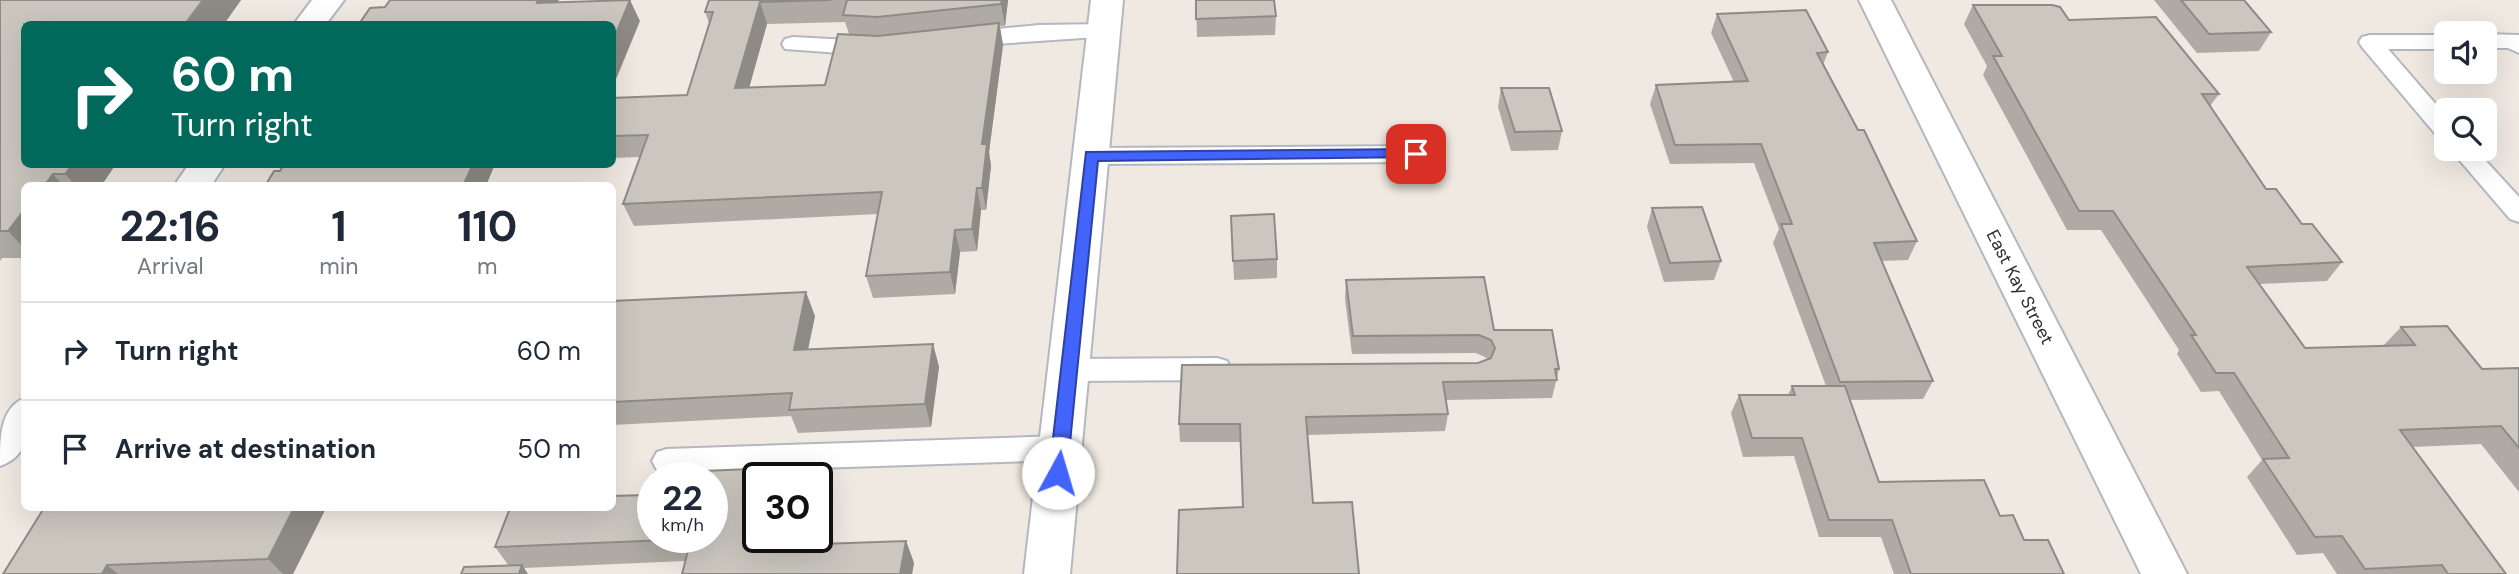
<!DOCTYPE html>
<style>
:root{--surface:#fff;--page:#f2f2f3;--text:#1f2937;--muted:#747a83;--line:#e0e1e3}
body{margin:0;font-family:"DM Sans",sans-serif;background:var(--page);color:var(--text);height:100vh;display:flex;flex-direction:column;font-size:26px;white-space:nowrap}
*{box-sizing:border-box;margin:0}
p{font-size:23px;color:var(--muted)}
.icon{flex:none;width:38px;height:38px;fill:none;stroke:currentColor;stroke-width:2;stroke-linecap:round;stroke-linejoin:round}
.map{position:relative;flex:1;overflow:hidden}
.side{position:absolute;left:21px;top:182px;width:595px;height:329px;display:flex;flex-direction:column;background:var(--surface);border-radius:10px;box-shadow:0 7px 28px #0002}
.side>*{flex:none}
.hud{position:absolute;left:21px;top:21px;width:595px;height:147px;border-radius:10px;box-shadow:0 7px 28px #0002;background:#00695c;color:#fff;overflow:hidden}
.controls{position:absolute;left:2434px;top:21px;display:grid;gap:14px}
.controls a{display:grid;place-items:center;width:63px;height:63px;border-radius:10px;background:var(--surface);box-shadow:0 7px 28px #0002;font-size:35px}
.speed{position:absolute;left:637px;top:462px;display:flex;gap:14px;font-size:35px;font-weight:700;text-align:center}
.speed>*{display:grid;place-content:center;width:91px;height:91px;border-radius:50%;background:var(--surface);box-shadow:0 7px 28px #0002;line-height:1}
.speed small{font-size:18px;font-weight:400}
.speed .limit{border:4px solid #111;border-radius:10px;background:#fff;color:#111}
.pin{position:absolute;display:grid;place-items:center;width:60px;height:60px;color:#fff;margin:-30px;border-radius:14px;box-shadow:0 4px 10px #0006}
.me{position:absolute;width:77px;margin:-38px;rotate:6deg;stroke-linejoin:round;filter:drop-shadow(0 0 5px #0008)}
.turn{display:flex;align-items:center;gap:24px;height:147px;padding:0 35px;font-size:32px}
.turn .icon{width:91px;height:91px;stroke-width:2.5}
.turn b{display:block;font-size:49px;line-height:60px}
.eta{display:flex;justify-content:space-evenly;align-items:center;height:119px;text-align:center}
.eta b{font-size:42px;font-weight:700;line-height:49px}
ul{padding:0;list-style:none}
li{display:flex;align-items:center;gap:21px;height:98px;padding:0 35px;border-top:2px solid var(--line)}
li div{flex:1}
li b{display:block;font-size:26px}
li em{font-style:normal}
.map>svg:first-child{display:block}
</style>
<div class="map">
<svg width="2519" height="574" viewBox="0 0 2519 574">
<rect width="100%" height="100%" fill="#efe9e1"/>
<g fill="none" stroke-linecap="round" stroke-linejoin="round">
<defs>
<g id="lane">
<path d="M1104,24L1112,26L1115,31L1112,36L966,46L958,44L955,39L958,34L966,32L1039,25Z"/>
<path d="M2485,34L2519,35V53L2508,48H2485Z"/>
<path d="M2370,35H2446V49H2388L2446,116V139L2438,137L2362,47L2359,42L2362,37Z"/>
<path d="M793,37L868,41L876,43L879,48L876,53L868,55L785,49L782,44L785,39Z"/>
<path d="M1416,146L1424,148L1428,154L1424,160L1416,162L1091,164L1083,162L1079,156L1083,150L1091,148Z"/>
<path d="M2450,149H2475L2519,197V222L2510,219Z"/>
<path d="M1217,358L1227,361L1231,369L1227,377L1217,380L1069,381L1059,378L1055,370L1059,362L1069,359Z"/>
<path d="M1060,436L1070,440L1074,448L1070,456L1060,460L667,473L657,470L652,461L657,452L667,449Z"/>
</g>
<g id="street">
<path d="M312,0H344L326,24H294Z"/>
<path d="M1091,0H1123L1070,574H1024Z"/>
<path d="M1859,0H1891L2187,574H2141Z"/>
<path d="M189,164H225L211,186H174Z"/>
<path d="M24,398C27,427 32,455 0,466C0,437 0,409 24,398Z"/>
</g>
</defs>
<use href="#lane" stroke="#b4b7c1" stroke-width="4"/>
<use href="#street" stroke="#b4b7c1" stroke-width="4"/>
<use href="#lane" fill="#fff" fill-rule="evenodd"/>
<use href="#street" fill="#fff" fill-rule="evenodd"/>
</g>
<g fill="#afaba4" fill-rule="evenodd">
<path d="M0,0H241L224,24H24L116,164L101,186H24V258H2L0,261Z"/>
<path d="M709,0H1008L1005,26H1000L1003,45L989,152L991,166L986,210H981L977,251L960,252L955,294L873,298L866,276L878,214L634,226L623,204L640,157L612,158V98L687,95L709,23L705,12ZM845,22L849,34L825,85L749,87L767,24Z"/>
<path d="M1196,0L1276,16L1275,35L1197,37Z"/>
<path d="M2154,0H2244L2271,32L2259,51L2197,53Z"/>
<path d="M1973,5L2069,20L2219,94L2210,106L2266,189L2342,262L2327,281L2259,284L2305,348L2383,346L2401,327L2482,369L2519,368V492L2481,444L2412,447L2506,574H2337L2323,553L2297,555L2247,477L2262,460L2219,391L2201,392L2177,354L2179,350L2101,230H2067L1983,75L1987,66L1964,24Z"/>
<path d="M1717,14L1828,52L1823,65L1917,241L1908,260L1882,261L1933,381L1923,399L1850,400L1879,482L2000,516L2024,540L2064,574H1894L1881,537H1819L1794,456L1743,457L1731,413L1739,395H1788L1792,386H1826L1773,243L1779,229L1754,163L1670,164L1650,104L1656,85L1734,82L1711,33Z"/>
<path d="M1501,88L1562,131L1558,150L1511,151L1498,107Z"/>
<path d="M1652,208L1721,261L1714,280L1664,282L1647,227Z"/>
<path d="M1231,216L1277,259V278L1234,280Z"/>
<path d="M1346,280L1494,330L1559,369L1552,398L1446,400L1448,414L1445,431L1307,435L1240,442H1180L1179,424L1478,363L1488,359L1487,358L1476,353L1352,354L1345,299Z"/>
<path d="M612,301L815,316L808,349L933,344L939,367L931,427L798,433L791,416L612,425Z"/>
<path d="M44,508H326L293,574H3Z"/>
<path d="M510,508L780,537L779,546L906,541L914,563L912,574H682L685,561L524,568L528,574L509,566L495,547Z"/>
</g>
<g fill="#8e8b86">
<path d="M203,0H241L224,24H185Z"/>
<path d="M538,0H559L547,24L537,3Z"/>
<path d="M630,0L640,21L612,89V43Z"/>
<path d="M1002,0H1008L1005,26L1001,4Z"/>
<path d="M760,2L767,24L743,110L735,88Z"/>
<path d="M999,23L1003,45L989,152L991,166L986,210L982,188V144Z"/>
<path d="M73,164H116L101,186H76L65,174Z"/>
<path d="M473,164H495L486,186H463Z"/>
<path d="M53,174L63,186H44Z"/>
<path d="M977,188L981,210L977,251L972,229Z"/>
<path d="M24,210V248L8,231Z"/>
<path d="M955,230L960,252L955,294L950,272Z"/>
<path d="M806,292L815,316L803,373L794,350Z"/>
<path d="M933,344L939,367L931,427L925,404Z"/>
<path d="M775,468L779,478H773Z"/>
<path d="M294,508H326L293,574H283L268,559Z"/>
<path d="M766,537H780L775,568L764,546Z"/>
<path d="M906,541L914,563L912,574H900Z"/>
<path d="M107,565L118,574H102Z"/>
<path d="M522,565L528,574H519Z"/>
</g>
<g fill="#cbc7bf" stroke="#8e8b86" stroke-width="2" fill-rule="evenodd">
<path d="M0,0H203L185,24H24V164H73L65,174H53L44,186H24V210L8,231H0Z"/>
<path d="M390,0H538L537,3L630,0L612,43V24H359L370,8L385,7Z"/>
<path d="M709,0H831L760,2L735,88L825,85L838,34L878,36L999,23L982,144H987L982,188H977L972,229L955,230L950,272L866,276L882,192L623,204L648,135L612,136V98L687,95L713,12H705Z"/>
<path d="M847,0H1002L1001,4L877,17L843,15Z"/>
<path d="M1196,0H1274L1276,16L1196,19Z"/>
<path d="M2181,0H2244L2271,32L2209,34Z"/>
<path d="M1973,5H2052L2060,7L2069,20L2156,17L2219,94H2202L2266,189H2276L2302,224H2312L2342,262L2247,267L2305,348L2415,345L2401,327L2447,326L2482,369L2519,368V448L2501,426L2400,430L2506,574H2448L2442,565L2365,569L2342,536L2315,537L2263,459L2289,458L2234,373H2216L2191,335H2196L2113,211H2079L1993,56H2002Z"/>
<path d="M1806,10L1828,52L1817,53L1858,130H1864L1917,241L1874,243L1933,381L1840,382L1781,224H1792L1761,144L1675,145L1656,85L1748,81L1717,14Z"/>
<path d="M1501,88H1549L1562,131L1515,132Z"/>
<path d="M284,164H473L463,186H265L274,171H280Z"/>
<path d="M1702,207L1721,261L1670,263L1652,208Z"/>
<path d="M1274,214L1277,259L1233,261L1231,216Z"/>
<path d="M1484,277L1494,330H1552L1559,369H1555L1557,380L1443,382L1448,414L1306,417L1313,503L1352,502L1359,574H1177L1179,510L1243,507L1240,424H1179L1182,365L1478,363L1491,358L1495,348L1491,340L1479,335L1353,336L1346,280Z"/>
<path d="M806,292L794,350L933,344L925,404L789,410L792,393L612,402V301Z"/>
<path d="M1792,386H1845L1879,482L1984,480L2000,516L2013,515L2024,540H2048L2064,574H1911L1892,520H1829L1802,438H1752L1739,395H1795Z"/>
<path d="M775,468L773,478H758V537H766L764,546L906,541L900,574H682L691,539L495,547L510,508H612V496L648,495L654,473ZM653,478H712V537H653Z"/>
<path d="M44,508H294L268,559L107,565L102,574H3Z"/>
<path d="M522,565L519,574H461L464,567Z"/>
</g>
<path fill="#4264fb" stroke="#2b41a3" stroke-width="2" d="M1416,149L1423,154L1421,157L1098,161L1067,473L1064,478L1058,481L1051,478L1049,473L1086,152Z"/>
<g text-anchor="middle" stroke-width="5" stroke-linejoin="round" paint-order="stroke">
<g font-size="18" fill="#2e2e2e" stroke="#fff">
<text transform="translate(2020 287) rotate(63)" y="6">East Kay Street</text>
</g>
</g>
</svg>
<div class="controls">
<a><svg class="icon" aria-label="sound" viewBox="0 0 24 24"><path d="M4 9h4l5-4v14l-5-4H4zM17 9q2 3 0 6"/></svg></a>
<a><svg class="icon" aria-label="search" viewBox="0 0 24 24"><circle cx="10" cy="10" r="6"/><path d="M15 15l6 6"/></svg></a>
</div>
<div class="speed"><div>22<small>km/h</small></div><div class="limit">30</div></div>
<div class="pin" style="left:1416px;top:154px;background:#d93025"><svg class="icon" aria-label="arrive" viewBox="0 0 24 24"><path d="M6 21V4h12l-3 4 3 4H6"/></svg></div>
<svg class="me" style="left:1058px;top:473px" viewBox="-20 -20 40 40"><circle r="19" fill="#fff"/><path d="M0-13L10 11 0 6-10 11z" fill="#4264fb"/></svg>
<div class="hud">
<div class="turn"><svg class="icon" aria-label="right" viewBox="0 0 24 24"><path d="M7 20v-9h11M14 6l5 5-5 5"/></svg><div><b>60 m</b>Turn right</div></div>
</div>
<section class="side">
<div class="eta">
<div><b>22:16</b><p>Arrival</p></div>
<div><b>1</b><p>min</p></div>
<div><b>110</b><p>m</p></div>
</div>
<ul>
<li><svg class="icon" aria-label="right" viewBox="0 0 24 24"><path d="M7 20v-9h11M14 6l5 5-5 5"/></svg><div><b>Turn right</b></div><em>60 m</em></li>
<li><svg class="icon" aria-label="arrive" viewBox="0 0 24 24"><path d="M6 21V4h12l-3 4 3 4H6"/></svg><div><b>Arrive at destination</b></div><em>50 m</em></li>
</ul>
</section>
</div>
